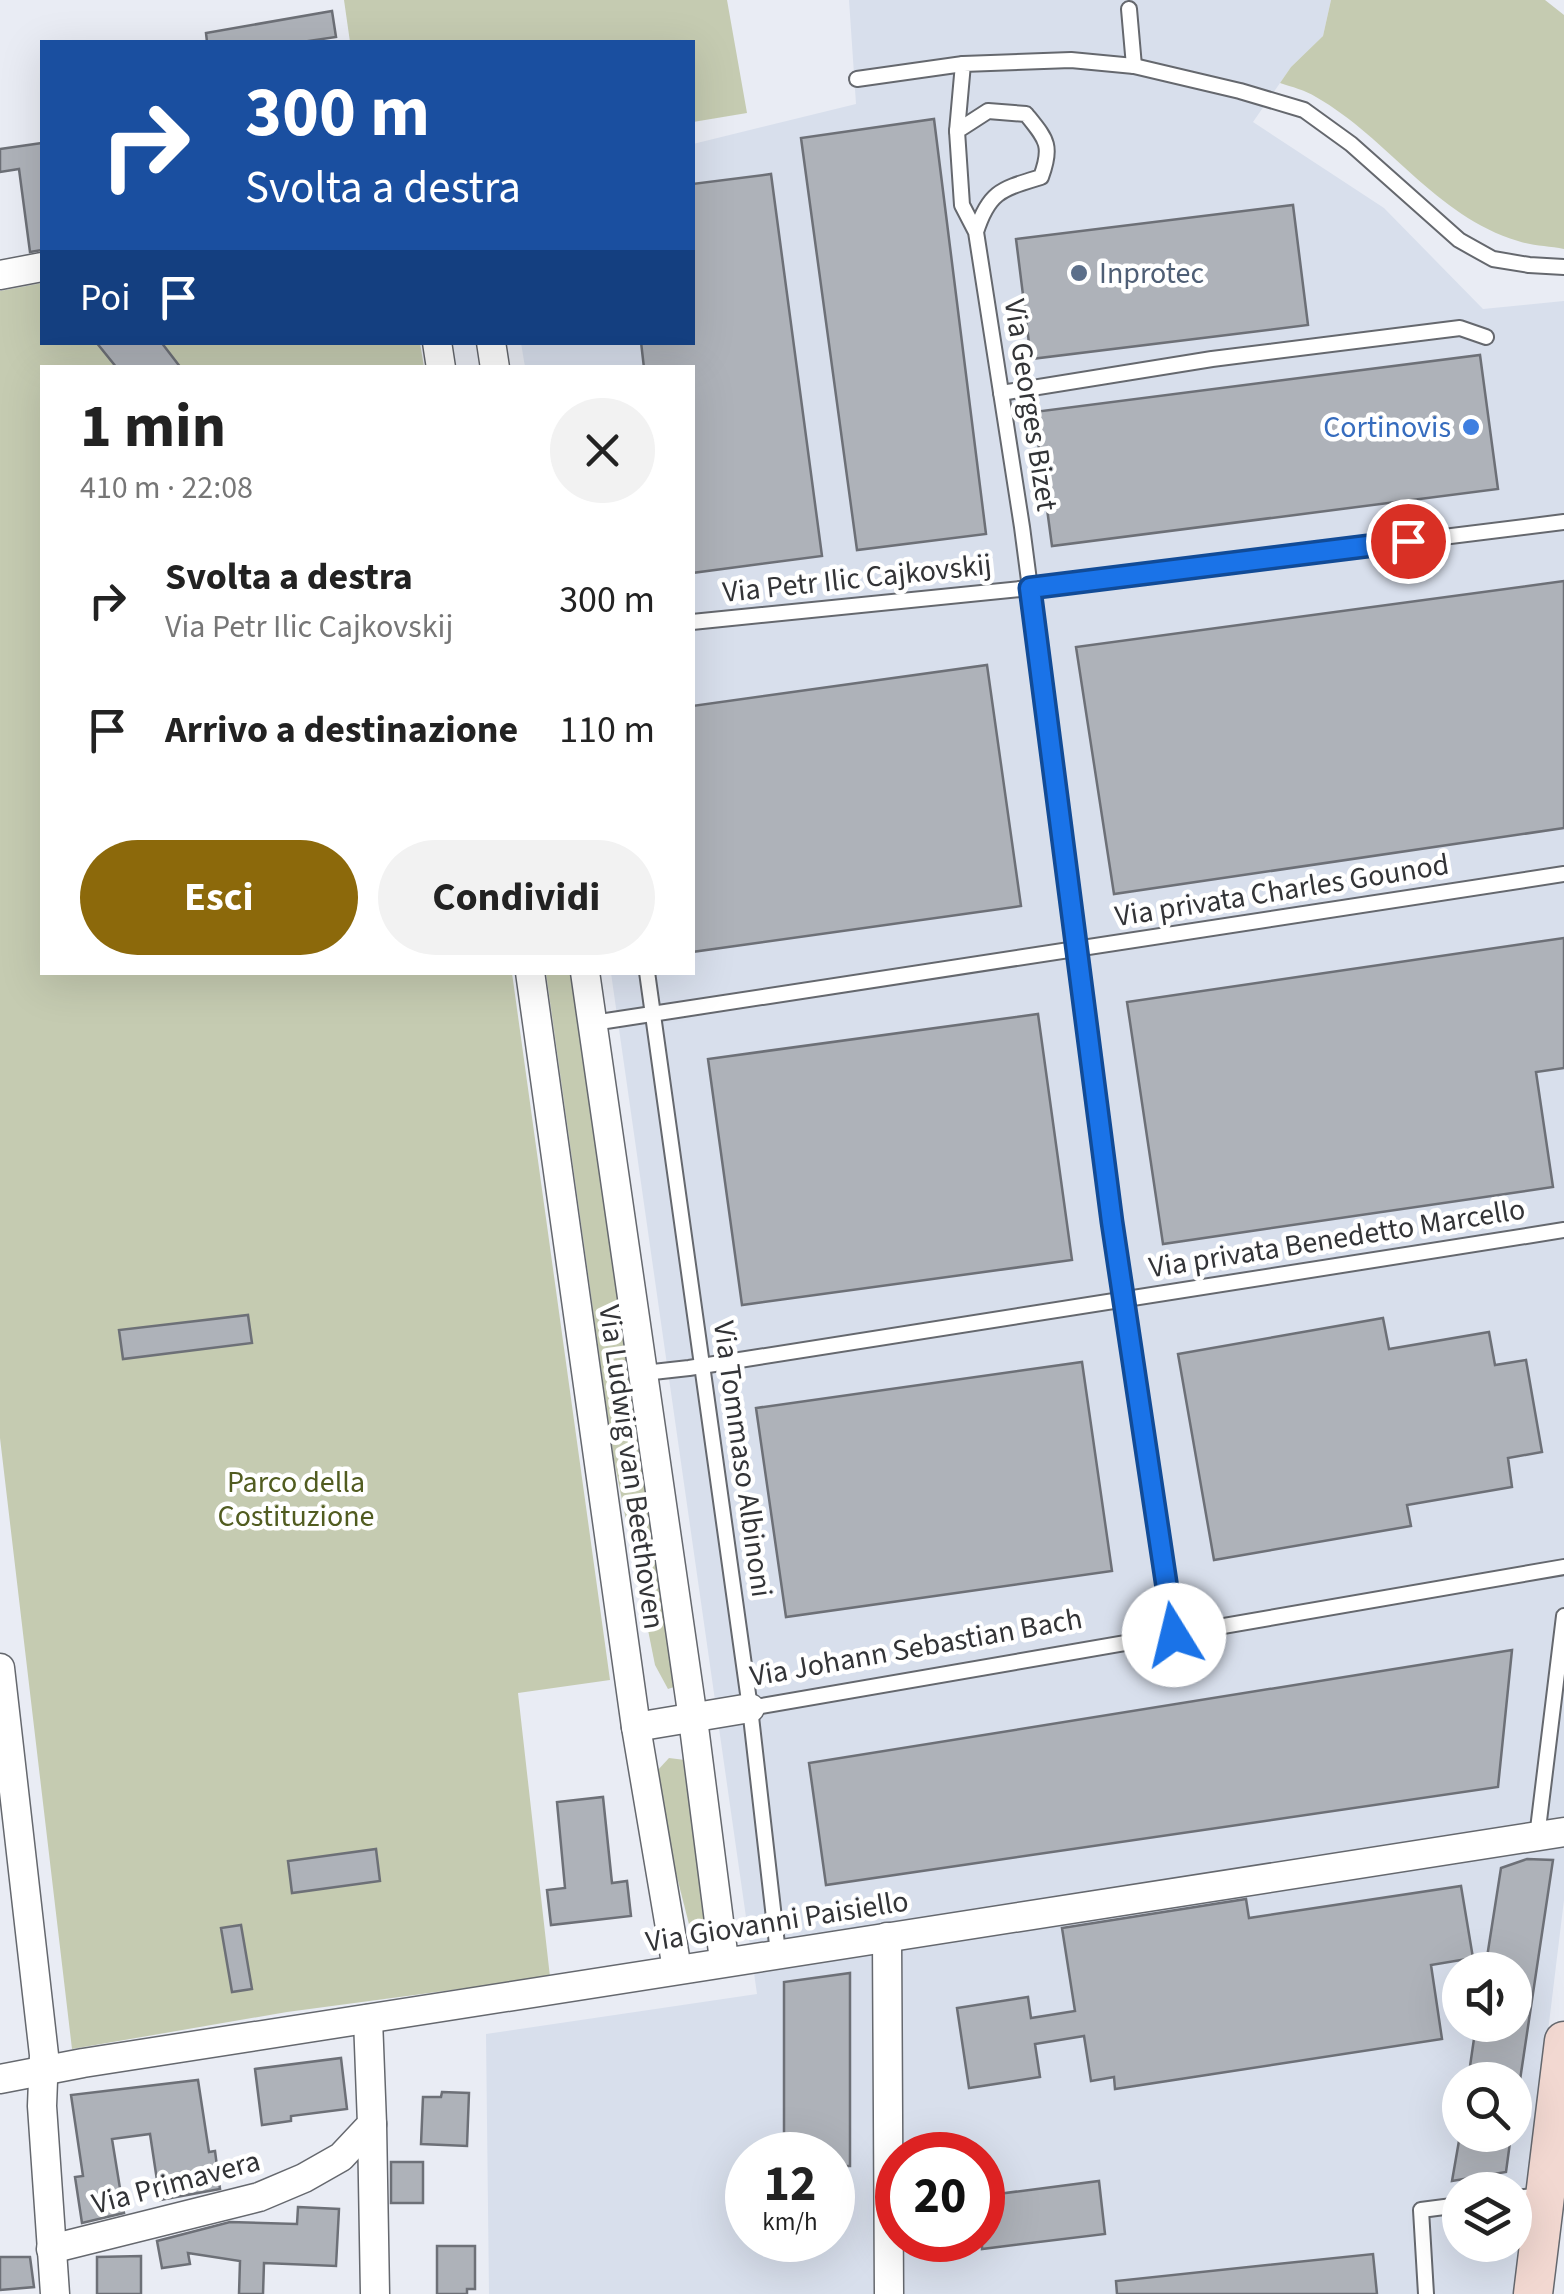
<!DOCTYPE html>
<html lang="it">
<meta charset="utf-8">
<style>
:root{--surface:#fff;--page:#f2f2f2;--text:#222;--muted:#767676;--accent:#8c690b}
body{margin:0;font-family:"Source Sans 3",sans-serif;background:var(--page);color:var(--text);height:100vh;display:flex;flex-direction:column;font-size:38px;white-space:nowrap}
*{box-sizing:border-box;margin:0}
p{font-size:32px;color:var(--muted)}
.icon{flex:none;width:55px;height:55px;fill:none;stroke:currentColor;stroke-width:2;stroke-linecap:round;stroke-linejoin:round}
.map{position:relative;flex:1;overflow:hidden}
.details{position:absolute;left:40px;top:365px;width:655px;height:610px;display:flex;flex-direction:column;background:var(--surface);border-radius:0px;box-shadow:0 10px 40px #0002}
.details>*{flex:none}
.top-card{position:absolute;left:40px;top:40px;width:655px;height:305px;border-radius:0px;box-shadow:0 10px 40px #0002;background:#1a4fa0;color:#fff;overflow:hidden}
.buttons{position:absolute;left:1442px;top:1952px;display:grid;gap:20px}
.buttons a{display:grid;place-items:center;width:90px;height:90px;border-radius:50%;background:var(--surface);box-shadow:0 10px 40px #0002;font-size:50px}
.speed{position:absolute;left:725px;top:2132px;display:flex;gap:20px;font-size:50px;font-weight:700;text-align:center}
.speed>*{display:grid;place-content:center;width:130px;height:130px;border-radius:50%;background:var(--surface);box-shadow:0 10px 40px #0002;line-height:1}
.speed small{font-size:25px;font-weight:400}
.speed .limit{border:15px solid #d22;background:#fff;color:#111}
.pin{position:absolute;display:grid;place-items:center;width:85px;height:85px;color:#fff;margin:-42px;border:5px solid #fff;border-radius:50%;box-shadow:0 2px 10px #0007}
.me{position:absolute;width:110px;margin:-55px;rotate:351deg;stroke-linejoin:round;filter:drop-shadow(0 0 8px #0008)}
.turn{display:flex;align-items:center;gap:35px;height:210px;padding:0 40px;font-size:45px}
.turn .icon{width:130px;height:130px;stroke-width:2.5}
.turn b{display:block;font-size:70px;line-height:85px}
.then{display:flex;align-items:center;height:95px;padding:0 40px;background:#0003;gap:20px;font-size:38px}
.round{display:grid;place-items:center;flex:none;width:105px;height:105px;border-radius:52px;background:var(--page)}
.head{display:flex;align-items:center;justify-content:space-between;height:170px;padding:0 40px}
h1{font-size:60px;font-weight:700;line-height:75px}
.action{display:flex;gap:20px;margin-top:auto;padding:20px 40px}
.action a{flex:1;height:115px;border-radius:60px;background:var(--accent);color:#fff;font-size:40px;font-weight:700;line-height:115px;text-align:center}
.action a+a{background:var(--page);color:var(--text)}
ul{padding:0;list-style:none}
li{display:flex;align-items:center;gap:30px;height:130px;padding:0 40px}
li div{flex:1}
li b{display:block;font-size:38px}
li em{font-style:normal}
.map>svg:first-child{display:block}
</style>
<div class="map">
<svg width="1564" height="2294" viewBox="0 0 1564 2294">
<rect width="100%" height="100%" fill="#e9ecf4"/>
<path fill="#d8dfec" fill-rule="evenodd" d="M849,0H1331L1323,36L1291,67L1253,122L1384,208L1483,309L1564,301V1900L1516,2294H489L486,2034L757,1994L611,973L692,972V368L525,367L521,343L692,342L693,144L856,104ZM1460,1970H1515V2025H1460ZM1460,2080H1515V2135H1460ZM748,2155H832V2240H748ZM898,2155H982V2240H898ZM1460,2190H1515V2245H1460Z"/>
<g fill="#c5cbb1">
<path d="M344,0H727L747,113L693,122L692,42H350Z"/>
<path d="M1331,0H1545L1564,15V249C1549,246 1532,246 1518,241C1435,216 1388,138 1316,97C1305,90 1292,87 1280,83L1291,67L1323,36Z"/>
<path d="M42,283V342L420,343L424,367L42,368V972L512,973L610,1680L518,1693L550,1977L287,2012L72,2049L0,1438V291Z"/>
<path d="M546,973H573L677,1686L668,1689L655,1665L614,1460Z"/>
<path d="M669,1758L685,1760L708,1925L704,1937L691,1932L656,1795L657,1771Z"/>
</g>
<g fill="#aeb2b9" stroke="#6d7077" stroke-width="2.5">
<path d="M332,11L336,37L302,42H207L206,33Z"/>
<path d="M934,119L986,534L857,550L801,138Z"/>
<path d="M42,143V250L30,252L19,169L0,172V149Z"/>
<path d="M771,174L822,556L692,573V368H644L641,342H692V184Z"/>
<path d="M1293,205L1308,325L1031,359L1016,239Z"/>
<path d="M96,342H161L181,368H117Z"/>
<path d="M1480,355L1498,489L1052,546L1034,412Z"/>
<path d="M1564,581V828L1114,894L1076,647Z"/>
<path d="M987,665L1021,906L692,952V706Z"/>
<path d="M1564,938V1068L1536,1072L1553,1187L1163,1244L1127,1002Z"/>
<path d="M1038,1014L1072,1260L742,1305L708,1059Z"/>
<path d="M248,1315L252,1343L123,1359L119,1330Z"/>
<path d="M1383,1318L1389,1349L1489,1332L1495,1365L1526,1360L1542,1452L1508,1458L1512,1487L1407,1505L1411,1526L1214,1560L1178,1354Z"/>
<path d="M1082,1362L1112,1571L786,1617L756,1408Z"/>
<path d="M1512,1650L1498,1787L826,1885L809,1763Z"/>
<path d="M603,1797L612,1883L627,1881L631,1916L551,1925L547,1890L565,1888L557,1802Z"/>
<path d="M376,1849L380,1881L292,1893L288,1861Z"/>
<path d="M1527,1859L1553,1860L1520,2080H1468L1476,2025H1515V1970H1485L1501,1868Z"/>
<path d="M1461,1886L1473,1958L1431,1965L1442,2039L1115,2089L1114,2077L1091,2081L1084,2036L1035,2044L1040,2077L969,2088L957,2008L1028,1997L1031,2018L1075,2011L1062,1928L1246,1899L1249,1918Z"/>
<path d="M241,1925L252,1989L232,1992L221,1928Z"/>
<path d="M850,1973V2166H832V2155H784V1982Z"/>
<path d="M341,2058L347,2109L291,2116V2121L262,2125L255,2069Z"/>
<path d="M198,2080L209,2152L215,2151L220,2189L160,2200L150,2134L112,2139L124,2213L82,2223L75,2177L83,2176L71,2095Z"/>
<path d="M442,2092L469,2093L467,2146L421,2144L423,2097H441Z"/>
<path d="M1460,2135H1511L1506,2172L1452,2181Z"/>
<rect x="391" y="2162" width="32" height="41"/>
<path d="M1099,2181L1105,2234L982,2249V2196Z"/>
<path d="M298,2207L339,2209L336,2266L264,2263L263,2294H239L240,2261L188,2253L190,2264L162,2268L157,2241L230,2222L297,2224Z"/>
<path d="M437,2246H475V2289H467V2294H437Z"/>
<path d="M1373,2254L1377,2294H1117L1116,2281Z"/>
<path d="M141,2256V2294H97V2257Z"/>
<path d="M0,2257H30L34,2287L0,2290Z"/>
</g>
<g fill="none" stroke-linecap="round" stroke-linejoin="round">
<defs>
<g id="service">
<path d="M1129,9L1134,66"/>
<path d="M857,79L963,64"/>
<path d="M957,131L963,64L1071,60L1134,66L1240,91L1304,110L1351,144L1459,240L1493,259L1529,265L1564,267"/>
<path d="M976,232C989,191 1002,189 1041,177C1053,145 1046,139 1026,114L988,111L957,131L962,205L976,232L1022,527L1123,1300L1174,1635"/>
<path d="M1001,393L1212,359L1460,328L1486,337"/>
<path d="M692,622L1030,588L1564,522"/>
<path d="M647,972L750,1708L778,1953"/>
<path d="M593,1023L1564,874"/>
<path d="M644,1373L689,1368L1564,1230"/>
<path d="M750,1708L1564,1567"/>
<path d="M1537,1837L1564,1616"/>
<path d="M1515,2198L1544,2195"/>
<path d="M1426,2294L1421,2210L1460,2205"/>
</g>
<g id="minor">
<path d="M0,275L42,267"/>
<path d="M437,342L441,368"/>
<path d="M491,342L495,368"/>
<path d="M530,972L636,1727L677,1969"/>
<path d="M585,972L693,1719L724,1960"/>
<path d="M0,1668L44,2055L42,2106L55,2294"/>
<path d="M636,1727L750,1708"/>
<path d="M887,1937L889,2294"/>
<path d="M0,2079L83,2063L1564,1832"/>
<path d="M372,2124L375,2294"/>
<path d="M51,2249L259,2197L304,2178L341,2157L372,2124L368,2019"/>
</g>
<path id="secondary" d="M1533,2294L1564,2041"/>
</defs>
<use href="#service" stroke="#65686e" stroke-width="18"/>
<use href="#minor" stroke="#65686e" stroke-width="31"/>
<use href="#secondary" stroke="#65686e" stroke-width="41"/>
<use href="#service" stroke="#fff" stroke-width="14"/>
<use href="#minor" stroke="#fff" stroke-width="28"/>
<use href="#secondary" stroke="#f2d8d1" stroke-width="38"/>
</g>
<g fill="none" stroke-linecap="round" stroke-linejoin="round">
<defs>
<path id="route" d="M1174,1635L1112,1222L1030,588L1408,541"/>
</defs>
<use href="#route" stroke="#114b97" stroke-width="25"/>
<use href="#route" stroke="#1a73e8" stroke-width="18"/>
</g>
<circle fill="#5c6f8a" stroke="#fff" stroke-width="4" cx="1079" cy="273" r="10"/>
<circle fill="#3f7fe0" stroke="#fff" stroke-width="4" cx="1471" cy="427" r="10"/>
<g text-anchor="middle" stroke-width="9" stroke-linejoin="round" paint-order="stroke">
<g font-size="30" fill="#4e5e75" stroke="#fff" text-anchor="start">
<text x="1099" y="283">Inprotec</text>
</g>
<g font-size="30" fill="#333437" stroke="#fff">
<text transform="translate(1031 405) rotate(81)" y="10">Via Georges Bizet</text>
<text transform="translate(857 578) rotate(-6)" y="10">Via Petr Ilic Cajkovskij</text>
<text transform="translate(1282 890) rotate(-9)" y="10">Via privata Charles Gounod</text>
<text transform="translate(1337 1238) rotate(-9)" y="10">Via privata Benedetto Marcello</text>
<text transform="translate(743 1459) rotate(82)" y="10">Via Tommaso Albinoni</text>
<text transform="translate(632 1467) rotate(82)" y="10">Via Ludwig van Beethoven</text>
<text transform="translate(916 1647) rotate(-10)" y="10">Via Johann Sebastian Bach</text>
<text transform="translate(777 1921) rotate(-9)" y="10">Via Giovanni Paisiello</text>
<text transform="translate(176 2182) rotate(-15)" y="10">Via Primavera</text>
</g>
<g font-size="30" fill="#366cbe" stroke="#fff" text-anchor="end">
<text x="1451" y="437">Cortinovis</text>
</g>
<g font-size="30" fill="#515c20" stroke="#fff">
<text x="296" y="1492">Parco della<tspan x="296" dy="34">Costituzione</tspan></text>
</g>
</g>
</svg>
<div class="buttons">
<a><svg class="icon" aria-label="sound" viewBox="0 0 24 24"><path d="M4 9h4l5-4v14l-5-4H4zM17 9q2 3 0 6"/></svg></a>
<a><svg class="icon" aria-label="search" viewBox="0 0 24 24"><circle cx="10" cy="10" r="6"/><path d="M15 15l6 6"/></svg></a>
<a><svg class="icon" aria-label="layers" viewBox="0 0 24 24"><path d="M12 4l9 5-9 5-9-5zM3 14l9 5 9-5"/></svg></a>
</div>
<div class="speed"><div>12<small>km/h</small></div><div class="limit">20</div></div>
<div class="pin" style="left:1408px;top:541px;background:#d93025"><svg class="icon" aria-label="arrive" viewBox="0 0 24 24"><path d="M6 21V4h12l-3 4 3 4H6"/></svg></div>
<svg class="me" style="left:1174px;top:1635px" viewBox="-20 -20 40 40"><circle r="19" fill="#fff"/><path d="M0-13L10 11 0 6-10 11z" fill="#1a73e8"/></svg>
<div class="top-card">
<div class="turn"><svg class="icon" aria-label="right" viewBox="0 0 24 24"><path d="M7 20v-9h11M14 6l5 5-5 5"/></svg><div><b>300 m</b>Svolta a destra</div></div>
<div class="then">Poi<svg class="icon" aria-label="arrive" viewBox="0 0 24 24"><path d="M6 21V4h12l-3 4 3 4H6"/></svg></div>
</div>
<section class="details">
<div class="head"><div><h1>1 min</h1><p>410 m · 22:08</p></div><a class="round"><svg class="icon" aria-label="close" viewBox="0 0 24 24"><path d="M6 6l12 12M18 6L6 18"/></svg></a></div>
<ul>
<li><svg class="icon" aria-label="right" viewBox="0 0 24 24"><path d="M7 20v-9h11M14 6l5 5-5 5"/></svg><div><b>Svolta a destra</b><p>Via Petr Ilic Cajkovskij</p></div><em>300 m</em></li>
<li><svg class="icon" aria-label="arrive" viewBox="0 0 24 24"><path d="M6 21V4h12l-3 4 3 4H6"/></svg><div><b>Arrivo a destinazione</b></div><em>110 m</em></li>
</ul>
<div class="action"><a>Esci</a><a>Condividi</a></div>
</section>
</div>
